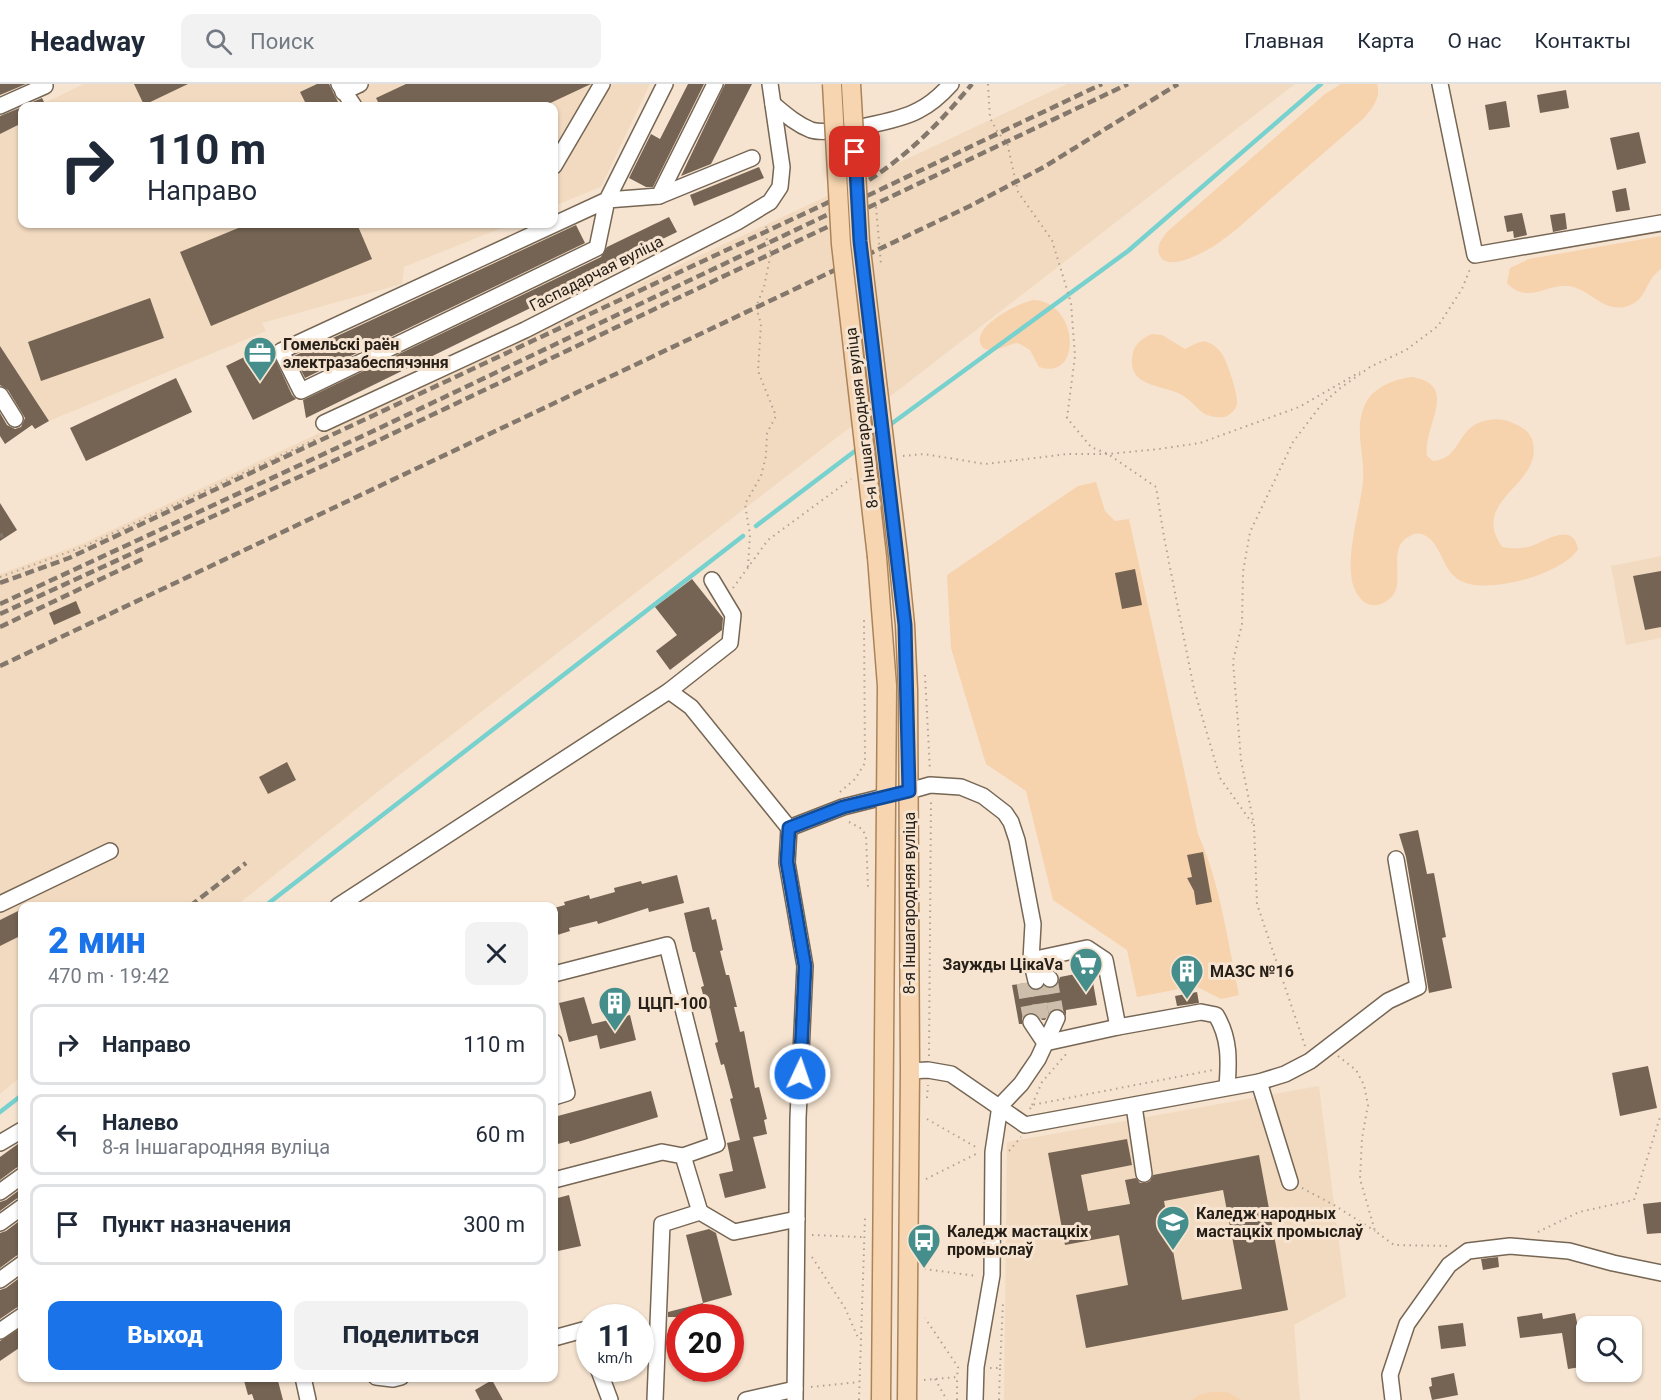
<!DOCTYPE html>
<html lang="ru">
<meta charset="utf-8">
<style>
:root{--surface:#fff;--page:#f2f2f3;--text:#1f2937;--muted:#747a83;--line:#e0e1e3;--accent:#1a73e8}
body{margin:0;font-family:Roboto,sans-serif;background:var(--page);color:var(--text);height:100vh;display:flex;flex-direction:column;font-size:22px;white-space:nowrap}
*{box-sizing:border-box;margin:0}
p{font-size:20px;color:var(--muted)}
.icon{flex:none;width:33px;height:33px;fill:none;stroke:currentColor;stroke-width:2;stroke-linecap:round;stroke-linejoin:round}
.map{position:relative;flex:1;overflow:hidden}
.details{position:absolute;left:18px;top:818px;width:540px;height:480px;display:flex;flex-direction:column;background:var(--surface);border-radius:12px;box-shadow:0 2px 4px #0004}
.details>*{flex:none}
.hud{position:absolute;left:18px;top:18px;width:540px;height:126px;border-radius:12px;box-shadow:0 2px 4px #0004;background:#fff;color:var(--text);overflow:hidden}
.fabs{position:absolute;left:1576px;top:1232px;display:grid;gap:12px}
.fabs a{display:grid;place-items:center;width:66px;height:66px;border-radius:12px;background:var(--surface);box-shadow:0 2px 4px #0004;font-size:30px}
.speed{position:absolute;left:576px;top:1220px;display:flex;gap:12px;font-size:30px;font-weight:700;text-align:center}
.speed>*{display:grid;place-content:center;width:78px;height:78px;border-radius:50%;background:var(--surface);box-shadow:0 2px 4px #0004;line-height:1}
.speed small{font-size:15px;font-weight:400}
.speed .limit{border:9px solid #d22;background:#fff;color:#111}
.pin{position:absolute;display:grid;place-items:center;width:51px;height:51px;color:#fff;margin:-26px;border-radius:12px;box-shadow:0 3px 9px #0006}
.me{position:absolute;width:66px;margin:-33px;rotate:3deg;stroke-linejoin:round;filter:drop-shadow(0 0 4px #0008)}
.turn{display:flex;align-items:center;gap:21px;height:126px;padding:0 30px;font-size:27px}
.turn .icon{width:78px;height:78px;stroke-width:2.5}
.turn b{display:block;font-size:42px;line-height:51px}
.round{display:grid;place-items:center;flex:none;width:63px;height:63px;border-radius:12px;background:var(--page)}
.overview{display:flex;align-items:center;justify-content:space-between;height:102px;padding:0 30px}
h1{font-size:36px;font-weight:800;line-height:45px;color:var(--accent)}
.cta{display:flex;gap:12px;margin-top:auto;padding:12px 30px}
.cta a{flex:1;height:69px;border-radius:12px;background:var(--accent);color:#fff;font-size:24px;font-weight:800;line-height:69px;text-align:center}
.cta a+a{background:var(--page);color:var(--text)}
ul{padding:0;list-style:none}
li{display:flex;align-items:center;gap:18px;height:81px;margin:0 12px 9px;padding:0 18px;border:3px solid var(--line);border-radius:12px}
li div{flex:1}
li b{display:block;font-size:22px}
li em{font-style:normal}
header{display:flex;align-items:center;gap:36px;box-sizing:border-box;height:84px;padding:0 30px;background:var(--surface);border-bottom:2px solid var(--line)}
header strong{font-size:28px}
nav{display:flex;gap:33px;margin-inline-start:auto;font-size:21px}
.search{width:420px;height:54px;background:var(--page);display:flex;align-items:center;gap:15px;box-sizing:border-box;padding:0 21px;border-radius:12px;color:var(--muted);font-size:22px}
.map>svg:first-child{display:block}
</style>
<header>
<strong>Headway</strong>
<div class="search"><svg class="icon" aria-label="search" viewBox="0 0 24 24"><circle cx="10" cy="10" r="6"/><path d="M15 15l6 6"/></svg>Поиск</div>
<nav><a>Главная</a><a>Карта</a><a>О нас</a><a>Контакты</a></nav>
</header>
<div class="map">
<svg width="1661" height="1316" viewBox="0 0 1661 1316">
<rect width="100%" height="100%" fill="#f6e4d0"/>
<g fill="#f2dac0">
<path d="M84,0H650L601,103L554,122V22H46L44,19Z"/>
<path d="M1067,0H1295L380,706L236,822H22V992L0,1010V490L84,459Z"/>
<path d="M22,39V140H511L404,183L402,200L262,239L266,247L49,337L0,262V50Z"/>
<path d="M1661,472V554L1626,561L1611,482Z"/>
<path d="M1319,1002L1346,1213L1294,1241L1300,1316H1004L1007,1058Z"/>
</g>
<g fill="#f6d2ad">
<path d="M1341,0H1377C1381,14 1373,23 1364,34C1334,60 1304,86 1274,112C1255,129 1235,148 1214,162C1202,169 1169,188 1160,172C1155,163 1162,155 1167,148L1325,10Z"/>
<path d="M1661,152V185C1644,197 1648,215 1628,222C1603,230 1590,204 1568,202C1546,200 1527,221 1507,199L1510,184L1529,175Z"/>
<path d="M1033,216C1079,217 1083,298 1039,283L1030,266L1018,259C1009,260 1000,266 990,266C985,266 981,263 980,258C976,240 1019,219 1033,216Z"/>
<path d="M1152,250L1162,251L1185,265C1192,262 1200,256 1207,258C1213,260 1219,265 1222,270C1227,277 1238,310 1237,319C1236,326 1231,330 1225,333C1198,335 1199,320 1180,310C1161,300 1125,303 1133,269C1135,259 1143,254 1152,250Z"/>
<path d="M1412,293C1461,301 1422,343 1427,372L1433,377C1463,375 1455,341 1489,336C1498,334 1507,336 1515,340C1524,344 1531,349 1533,359C1542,402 1469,415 1502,463C1512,465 1521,465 1531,462C1546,457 1573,437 1578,465C1563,490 1488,511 1461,497C1443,488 1443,466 1429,454C1424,450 1417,448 1412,451C1387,461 1403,490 1395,508C1392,514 1384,520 1377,521C1371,522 1365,520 1361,515C1337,491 1362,425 1363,395C1365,371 1354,346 1364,323C1371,304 1394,295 1412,293Z"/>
<path d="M1096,398L1105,427L1115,437L1129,435L1198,750C1220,798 1228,859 1239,911L1221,915L1195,902L1137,913L1127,866L1053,816L1026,707L986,680L951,564L947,491L1078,402Z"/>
<path d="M1212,1308H1227L1241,1316H1192L1199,1311Z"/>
</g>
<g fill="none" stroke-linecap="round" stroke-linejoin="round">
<g stroke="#77d1ce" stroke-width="4.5">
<path d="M887,343L1128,167L1321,0"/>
<path d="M756,442L859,364"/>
<path d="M265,822L743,452"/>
<path d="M0,1028L22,1011"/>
</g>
</g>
<g fill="#756453" fill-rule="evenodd">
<path d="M0,0H26L0,11Z"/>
<path d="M134,0H188L144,21Z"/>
<path d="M317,0H329L340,22H307L300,8Z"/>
<path d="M406,0H591L544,22H380L376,14Z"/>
<path d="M688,0H704L653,103H646L629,94L651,50L660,55Z"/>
<path d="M725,0H752L711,80L681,92Z"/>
<path d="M1566,6L1569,24L1540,29L1537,11Z"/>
<path d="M42,14L46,22H23Z"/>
<path d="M1506,17L1510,43L1489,46L1485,21Z"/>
<path d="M22,23V39L0,50V32Z"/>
<path d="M1639,48L1646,79L1617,86L1610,54Z"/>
<path d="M759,83L764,94L694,122L690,111Z"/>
<path d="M1626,104L1630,126L1616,128L1612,107Z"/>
<path d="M1522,129L1527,151L1514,154L1513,147L1507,148L1504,132Z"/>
<path d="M1565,129L1567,145L1553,148L1550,131Z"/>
<path d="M669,133L677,148L600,185L602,189L306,334L303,316L601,173L607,163Z"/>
<path d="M248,140H357L372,175L211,242L180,168Z"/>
<path d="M576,141L585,159L305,294L294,272Z"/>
<path d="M150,214L164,254L41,297L28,258Z"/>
<path d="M269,261L292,311L296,315L253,336L226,282Z"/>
<path d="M0,262L49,337L35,345L32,341L5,360L0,352V329L7,341L15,345L21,343L25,334L8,306L0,301Z"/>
<path d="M176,294L192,328L86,377L70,344Z"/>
<path d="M0,419L17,446L0,457Z"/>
<path d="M1135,485L1142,521L1122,525L1115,489Z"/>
<path d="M1661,487V543L1645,546L1633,492Z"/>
<path d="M692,495L723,534L722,546L670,586L656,567L677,551L655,523Z"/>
<path d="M76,517L81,529L54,541L49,529Z"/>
<path d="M287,678L296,696L268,710L259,693Z"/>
<path d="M1418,746L1427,790L1434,789L1446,853L1442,854L1452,904L1429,909L1406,773L1399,750Z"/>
<path d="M1203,768L1212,818L1196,821L1194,807L1187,794L1192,793L1187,771Z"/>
<path d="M677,791L684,819L649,828L648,824L598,840L597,837L569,844L570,847L554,852V824L565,821L564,818L589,811L590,815L615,808L614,804L641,797L642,800Z"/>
<path d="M709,823L712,836L716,835L723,866L720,867L726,891H729L737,923H734L740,948L744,947L755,1004L759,1003L767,1035L764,1036L767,1050L753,1053L766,1104L725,1114L719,1090L733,1087L727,1059L740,1056L730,1015L733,1014L724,980L721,981L715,959L718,958L710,924L707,925L701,903L704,902L695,868H693L684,829Z"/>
<path d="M22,825V851L0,862V836Z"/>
<path d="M1091,887L1097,921L1066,926V932L1062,925L1056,924L1051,926L1045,936H1042L1036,930L1030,928L1025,930L1022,934V940H1019L1012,901L1026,899L1029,904L1034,906H1039L1044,902L1052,904L1057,901L1060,893Z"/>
<path d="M1197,908L1199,919L1177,922L1175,912Z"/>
<path d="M584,913L592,940L630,931L636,956L600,965L597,951L569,958L559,919Z"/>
<path d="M1648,982L1657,1024L1620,1032L1612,989Z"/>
<path d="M651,1007L658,1033L581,1057L570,1060L569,1057L554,1061V1033Z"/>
<path d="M1127,1055L1132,1081L1081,1091L1088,1127L1130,1120L1125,1096L1136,1094L1140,1099H1146L1150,1097L1153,1091L1259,1071L1288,1226L1086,1264L1076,1211L1128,1201L1119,1151L1065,1161L1048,1069ZM1223,1106L1242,1205L1182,1216L1164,1117Z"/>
<path d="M22,1057V1082L16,1084L0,1096V1073Z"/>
<path d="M22,1104V1113L16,1115L0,1127V1118L6,1116Z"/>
<path d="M569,1111L581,1162L558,1167L555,1157H554V1115Z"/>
<path d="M1661,1118V1149L1647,1150L1643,1120Z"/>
<path d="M22,1135V1170L16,1172L0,1184V1149L6,1147Z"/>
<path d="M709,1145L716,1149L732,1211L703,1219L686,1151Z"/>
<path d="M1498,1173L1499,1183L1483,1186L1481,1175Z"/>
<path d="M22,1192V1222L16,1224L0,1235V1206L6,1204Z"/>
<path d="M703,1219L707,1233H668V1228Z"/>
<path d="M1542,1229L1543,1235L1575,1229L1582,1262L1585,1261L1587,1282L1568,1285L1562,1249L1520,1254L1517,1233Z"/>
<path d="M1463,1239L1466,1262L1441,1265L1438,1242Z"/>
<path d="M22,1243V1262L0,1277V1257Z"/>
<path d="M690,1284H726V1288L693,1297Z"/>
<path d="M1454,1289L1458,1311L1432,1316L1429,1303L1432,1302L1431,1294Z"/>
<path d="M243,1293H277L283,1316H254L252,1310L248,1311Z"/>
<path d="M492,1296L503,1316H480L475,1306Z"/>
</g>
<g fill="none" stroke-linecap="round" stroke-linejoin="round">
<g stroke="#cdbdab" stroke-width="15" stroke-dasharray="15 8" stroke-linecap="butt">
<path d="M1050,895L1057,934"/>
<path d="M1036,897L1042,936"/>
<path d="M1024,899L1031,938"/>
</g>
<defs>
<g id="minor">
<path d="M339,0L354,22"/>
<path d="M665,0L607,116L597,164L301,307L281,267L607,116L659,112L715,0"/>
<path d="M1440,0L1475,171L1661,139"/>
<path d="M343,8L360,0"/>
<path d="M773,20C785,30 796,40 811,46C829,52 902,36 919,26C931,20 942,10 951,0"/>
<path d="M0,22L45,2"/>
<path d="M554,82L602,0"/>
<path d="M659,112L752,74"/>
<path d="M0,311L15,335"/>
<path d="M324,339L525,246L737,138L770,118L780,103L782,83L770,0"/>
<path d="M669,607L730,559L733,531L712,496"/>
<path d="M909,707L930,701L961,703L983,712L1005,729L1011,738L1017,756L1033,840L1031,876L1036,897"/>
<path d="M789,744L787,779L805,882L798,1034L795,1316"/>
<path d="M0,820L110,767"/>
<path d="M338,822L669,607L691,623L789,744L843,723L887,712"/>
<path d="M1031,876L1087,864L1105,876L1118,943"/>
<path d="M1031,876L1050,895"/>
<path d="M554,890L667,861L717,1060L683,1072"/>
<path d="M1031,938L1045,959"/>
<path d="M554,958L567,1009L554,1013"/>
<path d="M1045,959L1118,943L1201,928L1216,931C1230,954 1229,977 1227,1003"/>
<path d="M910,987L928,986L951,990L1025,1041L1259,998L1285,990L1310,977L1388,917L1418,903L1396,775"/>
<path d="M1259,998L1290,1098"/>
<path d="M1134,1022L1144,1090"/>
<path d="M0,1059L22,1046"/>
<path d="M554,1096L662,1068L683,1072L700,1128"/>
<path d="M0,1108L22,1092"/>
<path d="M0,1139L22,1123"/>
<path d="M0,1196L22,1180"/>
<path d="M0,1247L22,1232"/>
<path d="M554,1254L583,1246L590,1263"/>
<path d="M598,1284L610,1316"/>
<path d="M303,1293L308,1316"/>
<path d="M376,1293L393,1295L401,1293"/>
<path d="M655,1316L662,1140L700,1128L734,1148L797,1135"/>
<path d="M746,1316L795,1305"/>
<path d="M975,1316L976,1283L992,1191L993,1068L1000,1022L1021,1000L1038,975L1057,934"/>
<path d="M1393,1316L1390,1291L1407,1240L1449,1181L1468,1167L1510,1162L1569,1167L1613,1179L1661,1189"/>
</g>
<g id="major">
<path d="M898,471L905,541L908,606L910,987L907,1316"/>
<path d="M877,473L887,602L881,1316"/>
</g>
</defs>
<use href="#minor" stroke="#766654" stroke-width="18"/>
<use href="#major" stroke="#ab8359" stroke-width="21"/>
<g stroke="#b0a192" stroke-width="2" stroke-dasharray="1.5 4.5" stroke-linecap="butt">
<path d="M988,0L990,34L998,49L1007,58L1018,108L1052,156L1071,219L1075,272L1067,334L1091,363L1108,370L1156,403L1164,453L1194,605L1220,694L1252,739"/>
<path d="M903,372L924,370L985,380L1068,370H1108L1159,365L1200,359L1299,323L1360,288"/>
<path d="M748,483L750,451L745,420L761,392L766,372L767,349L776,332L758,287L761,240L756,223L764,203L771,169L767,159L766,139"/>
<path d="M0,493L85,462L316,355L317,352"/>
<path d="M733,504L768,456L851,395"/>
<path d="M925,591L930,687"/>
<path d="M840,708L855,695L865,679L864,534"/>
<path d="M849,738L862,745L866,752L868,804"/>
<path d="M1305,962L1257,820L1254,741L1241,676L1233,577L1242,540L1243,488L1250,448L1293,358L1321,321L1339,305L1370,283L1406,266L1438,242L1462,205L1470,185"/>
<path d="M929,972L931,716"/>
<path d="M1338,972L1356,986L1364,1001L1368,1021L1362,1054L1360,1095L1375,1147L1394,1161L1449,1162"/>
<path d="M927,1014L928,1001"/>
<path d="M1032,1021L1042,998L1067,969"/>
<path d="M1030,1025L1032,1021L1213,986"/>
<path d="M927,1035L979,1065"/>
<path d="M1009,1067L1021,1053"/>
<path d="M926,1095L978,1069"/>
<path d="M1302,1104L1334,1121L1375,1147"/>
<path d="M1538,1148L1579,1128L1634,1116L1661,1030"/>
<path d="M812,1151L863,1153"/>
<path d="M812,1173L845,1224L859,1256"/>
<path d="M924,1185L977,1192"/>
<path d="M990,1284H1000L1003,1219"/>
<path d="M935,1295L947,1316"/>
<path d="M924,1296L957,1293L958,1283L925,1234"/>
<path d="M811,1303L859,1298"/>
<path d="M859,1316L865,1134"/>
<path d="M957,1316V1293"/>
<path d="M999,1316L1000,1284"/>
</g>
<use href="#minor" stroke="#fff" stroke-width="15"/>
<use href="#major" stroke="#f7d5b0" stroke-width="18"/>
<g stroke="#83786b" stroke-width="4.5" stroke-dasharray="9 4.5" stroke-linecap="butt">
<path d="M0,452L3,451"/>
<path d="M0,499L69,474L844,111C897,82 934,46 972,0"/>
<path d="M0,520L369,349L1102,0"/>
<path d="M0,530L375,358L1128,0"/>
<path d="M0,543L145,474"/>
<path d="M0,582L970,122L1044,83L1178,0"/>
<path d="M190,822L246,779"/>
</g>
<defs>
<g id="major-bridge">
<path d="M832,0L841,160L877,473"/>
<path d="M851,0L860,157L898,471"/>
</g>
</defs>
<use href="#major-bridge" stroke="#ab8359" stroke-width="21" stroke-linecap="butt"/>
<path stroke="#b0a192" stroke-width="2" stroke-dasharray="1.5 4.5" stroke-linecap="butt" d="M876,123L881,180"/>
<use href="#major-bridge" stroke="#f7d5b0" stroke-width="18"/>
</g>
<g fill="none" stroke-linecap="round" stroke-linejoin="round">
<defs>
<path id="route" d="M800,990L805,882L787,778L789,744L843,723L909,707L905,541L860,157L855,68"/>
</defs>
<use href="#route" stroke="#114b97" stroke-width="15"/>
<use href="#route" stroke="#1a73e8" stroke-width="10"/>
</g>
<defs>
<symbol id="office-pin" viewBox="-11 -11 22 30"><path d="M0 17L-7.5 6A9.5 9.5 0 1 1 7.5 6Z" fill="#468e8b" stroke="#f6e4d0"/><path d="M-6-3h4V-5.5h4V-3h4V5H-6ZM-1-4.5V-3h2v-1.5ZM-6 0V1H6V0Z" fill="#fff"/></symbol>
<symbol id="supermarket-pin" viewBox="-11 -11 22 30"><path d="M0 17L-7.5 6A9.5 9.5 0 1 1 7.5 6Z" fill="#468e8b" stroke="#f6e4d0"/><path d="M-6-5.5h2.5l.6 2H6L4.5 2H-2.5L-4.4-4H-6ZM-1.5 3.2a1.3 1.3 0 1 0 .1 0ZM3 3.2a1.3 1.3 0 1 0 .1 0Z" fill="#fff"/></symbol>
<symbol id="building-pin" viewBox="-11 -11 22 30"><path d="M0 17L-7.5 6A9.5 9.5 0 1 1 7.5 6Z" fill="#468e8b" stroke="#f6e4d0"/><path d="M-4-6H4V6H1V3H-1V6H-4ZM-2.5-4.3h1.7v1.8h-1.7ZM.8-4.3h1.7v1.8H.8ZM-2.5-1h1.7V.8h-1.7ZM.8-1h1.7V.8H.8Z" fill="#fff"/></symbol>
<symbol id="university-pin" viewBox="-11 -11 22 30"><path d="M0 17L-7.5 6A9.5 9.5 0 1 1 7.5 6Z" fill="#468e8b" stroke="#f6e4d0"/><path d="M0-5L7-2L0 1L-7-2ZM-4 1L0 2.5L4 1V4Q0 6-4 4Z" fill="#fff"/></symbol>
<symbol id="bus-pin" viewBox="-11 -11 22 30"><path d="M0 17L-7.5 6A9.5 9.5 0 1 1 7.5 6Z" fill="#468e8b" stroke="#f6e4d0"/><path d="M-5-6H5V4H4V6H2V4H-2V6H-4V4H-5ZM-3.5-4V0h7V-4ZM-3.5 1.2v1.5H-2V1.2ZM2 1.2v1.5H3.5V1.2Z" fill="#fff"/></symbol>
</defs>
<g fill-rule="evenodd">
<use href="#office-pin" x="241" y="250" width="38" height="52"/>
<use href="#supermarket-pin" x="1067" y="861" width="38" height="52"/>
<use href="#building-pin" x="1168" y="868" width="38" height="52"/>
<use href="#building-pin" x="596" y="900" width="38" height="52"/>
<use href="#university-pin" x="1154" y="1119" width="38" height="52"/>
<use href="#bus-pin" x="905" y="1137" width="38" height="52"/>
</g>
<g text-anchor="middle" stroke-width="6" stroke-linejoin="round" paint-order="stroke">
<g font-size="16" fill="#272019" stroke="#f6e4d0">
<text transform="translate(596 189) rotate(-27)" y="6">Гаспадарчая вуліца</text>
<text transform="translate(861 334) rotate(-97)" y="6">8-я Іншагародняя вуліца</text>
<text transform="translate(909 819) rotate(-90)" y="6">8-я Іншагародняя вуліца</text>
</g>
<g font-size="16" font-weight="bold" fill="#272019" stroke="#f6e4d0" text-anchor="start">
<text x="283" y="266">Гомельскі раён<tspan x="283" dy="18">электразабеспячэння</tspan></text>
<text x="1063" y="886" text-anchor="end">Заужды ЦікаVа</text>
<text x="1210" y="893">МАЗС №16</text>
<text x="638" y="925">ЦЦП-100</text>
<text x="1196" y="1135">Каледж народных<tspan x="1196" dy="18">мастацкіх промыслаў</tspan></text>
<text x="947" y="1153">Каледж мастацкіх<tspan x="947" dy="18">промыслаў</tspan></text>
</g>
</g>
</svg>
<div class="fabs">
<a><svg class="icon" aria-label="search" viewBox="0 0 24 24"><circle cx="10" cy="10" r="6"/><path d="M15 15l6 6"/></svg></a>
</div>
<div class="speed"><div>11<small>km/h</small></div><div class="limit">20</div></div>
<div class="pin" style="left:855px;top:68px;background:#d93025"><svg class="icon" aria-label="arrive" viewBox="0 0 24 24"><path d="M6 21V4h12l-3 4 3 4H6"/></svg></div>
<svg class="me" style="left:800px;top:990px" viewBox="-20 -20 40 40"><circle r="17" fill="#1a73e8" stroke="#fff" stroke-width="3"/><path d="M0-11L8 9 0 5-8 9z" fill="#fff"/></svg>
<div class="hud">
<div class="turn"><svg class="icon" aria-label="right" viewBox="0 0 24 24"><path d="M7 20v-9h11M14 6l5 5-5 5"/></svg><div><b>110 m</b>Направо</div></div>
</div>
<section class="details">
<div class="overview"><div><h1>2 мин</h1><p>470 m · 19:42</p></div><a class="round"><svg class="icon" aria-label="close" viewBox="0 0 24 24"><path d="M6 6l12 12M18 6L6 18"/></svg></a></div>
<ul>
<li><svg class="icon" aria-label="right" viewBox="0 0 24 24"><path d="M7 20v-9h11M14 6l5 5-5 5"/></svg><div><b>Направо</b></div><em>110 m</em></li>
<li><svg class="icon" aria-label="left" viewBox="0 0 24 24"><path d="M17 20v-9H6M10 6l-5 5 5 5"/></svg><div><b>Налево</b><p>8-я Іншагародняя вуліца</p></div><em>60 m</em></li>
<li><svg class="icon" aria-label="arrive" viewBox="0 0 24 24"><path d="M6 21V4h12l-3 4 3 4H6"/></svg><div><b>Пункт назначения</b></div><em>300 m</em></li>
</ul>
<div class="cta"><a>Выход</a><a>Поделиться</a></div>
</section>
</div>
